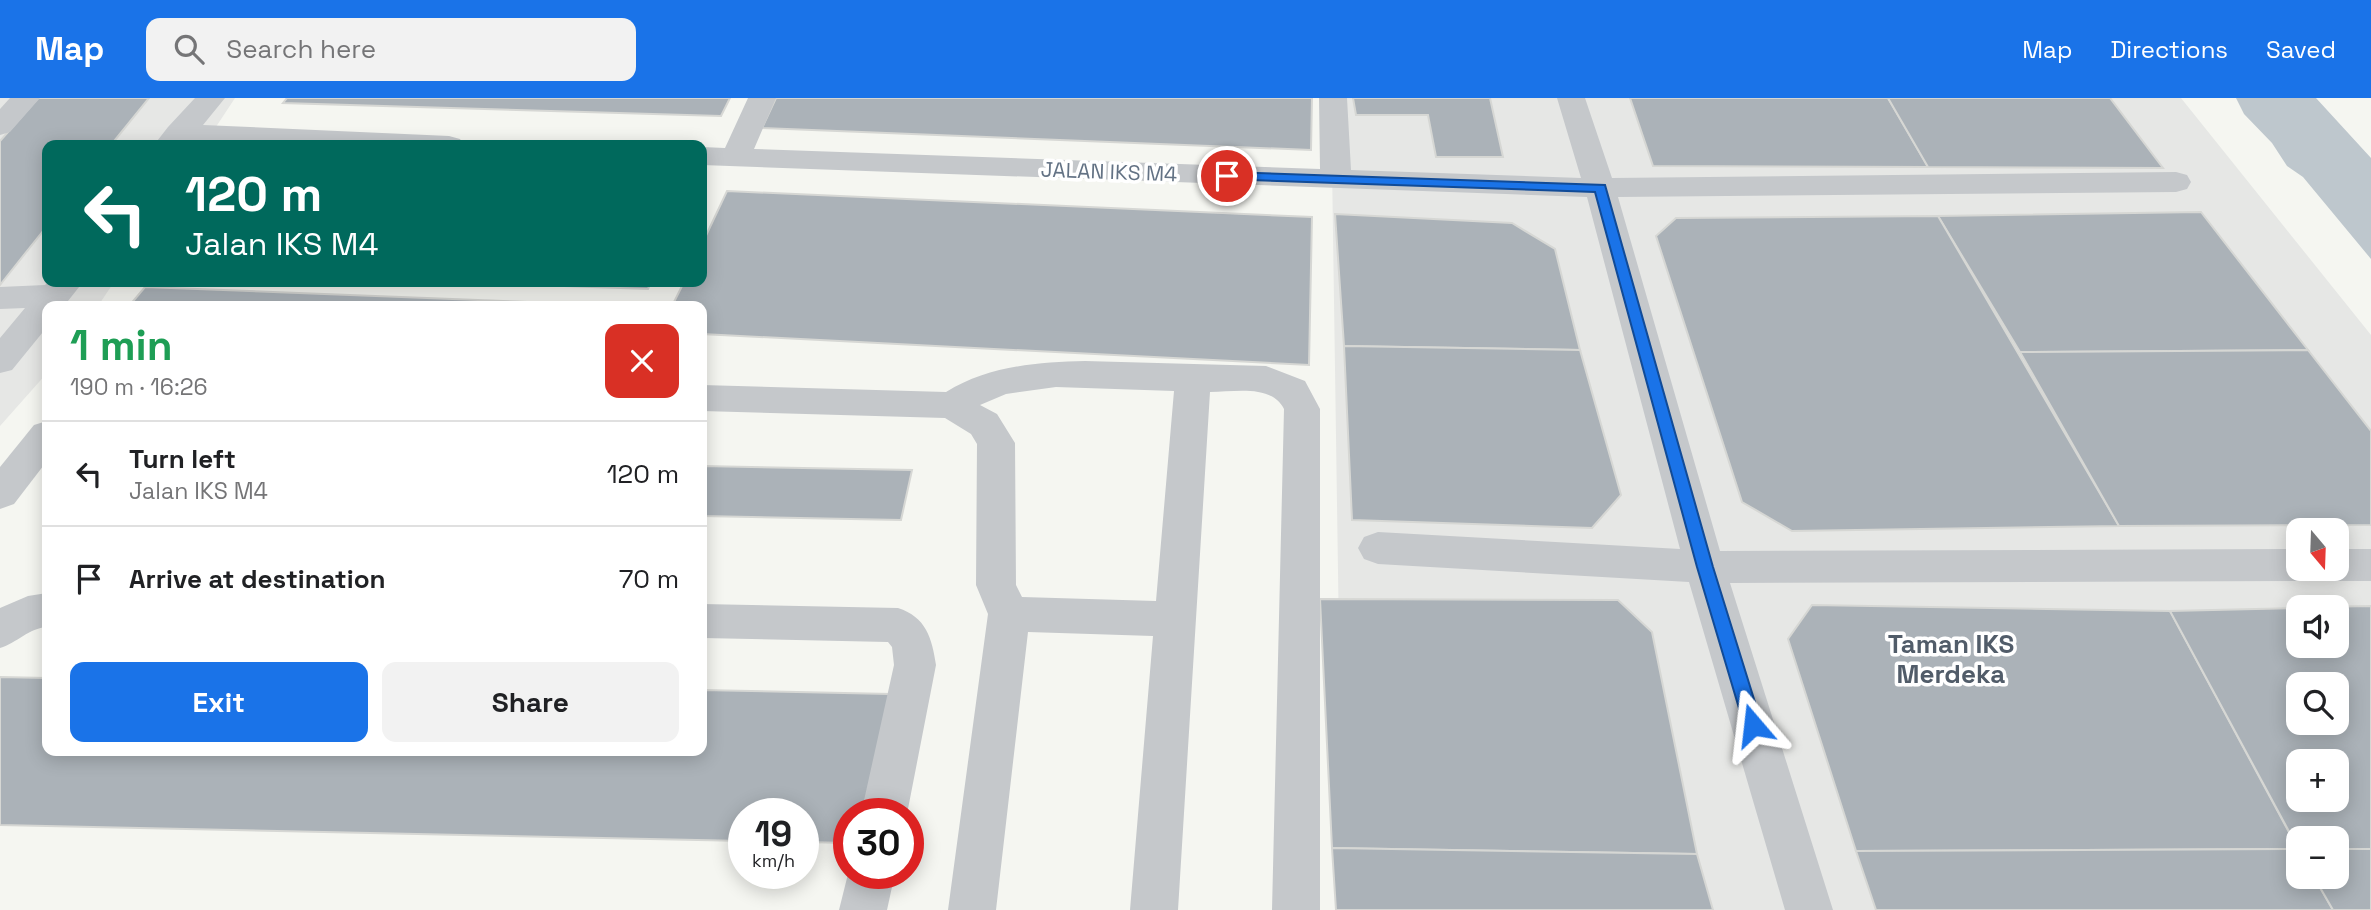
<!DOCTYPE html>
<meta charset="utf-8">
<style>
:root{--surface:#fff;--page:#f2f2f2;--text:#202124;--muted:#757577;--line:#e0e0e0;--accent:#1a73e8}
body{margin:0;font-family:"Space Grotesk",sans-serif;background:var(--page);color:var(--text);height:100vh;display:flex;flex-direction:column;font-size:26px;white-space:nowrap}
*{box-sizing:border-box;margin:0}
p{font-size:23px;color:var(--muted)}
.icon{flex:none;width:38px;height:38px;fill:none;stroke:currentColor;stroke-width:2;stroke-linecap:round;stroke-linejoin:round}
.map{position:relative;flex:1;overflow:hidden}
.drawer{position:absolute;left:42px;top:203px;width:665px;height:455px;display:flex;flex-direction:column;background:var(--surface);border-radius:14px;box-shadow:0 4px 18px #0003}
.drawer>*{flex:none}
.banner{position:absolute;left:42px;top:42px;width:665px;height:147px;border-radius:14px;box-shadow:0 4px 18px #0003;background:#00695c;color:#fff;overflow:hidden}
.needle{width:46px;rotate:161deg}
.tools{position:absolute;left:2286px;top:420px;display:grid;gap:14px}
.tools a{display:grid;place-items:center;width:63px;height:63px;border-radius:14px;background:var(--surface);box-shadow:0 4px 18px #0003;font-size:35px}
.speed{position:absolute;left:728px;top:700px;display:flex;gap:14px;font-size:35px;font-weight:700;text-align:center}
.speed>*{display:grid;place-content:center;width:91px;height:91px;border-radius:50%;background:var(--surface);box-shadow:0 4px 18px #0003;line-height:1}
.speed small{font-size:18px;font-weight:400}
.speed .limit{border:10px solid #d22;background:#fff;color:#111}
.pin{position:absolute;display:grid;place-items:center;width:60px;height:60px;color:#fff;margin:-30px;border:4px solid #fff;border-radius:50%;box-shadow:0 2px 7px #0007}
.me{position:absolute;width:77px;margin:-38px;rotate:343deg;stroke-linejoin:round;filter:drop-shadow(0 0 5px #0008)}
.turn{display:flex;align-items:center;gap:24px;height:147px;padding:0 28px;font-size:32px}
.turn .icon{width:91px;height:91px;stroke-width:2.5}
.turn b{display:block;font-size:49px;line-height:60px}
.round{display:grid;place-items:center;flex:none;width:74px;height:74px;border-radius:14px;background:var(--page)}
.head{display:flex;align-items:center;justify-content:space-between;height:119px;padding:0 28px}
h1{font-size:42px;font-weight:700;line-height:52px;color:#1e9e55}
.cta{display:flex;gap:14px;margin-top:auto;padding:14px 28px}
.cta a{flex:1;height:80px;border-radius:14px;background:var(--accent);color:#fff;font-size:28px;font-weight:700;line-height:80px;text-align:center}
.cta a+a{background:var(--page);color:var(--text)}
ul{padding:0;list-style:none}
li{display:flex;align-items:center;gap:21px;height:105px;padding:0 28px;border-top:2px solid var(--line)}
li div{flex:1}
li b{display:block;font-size:26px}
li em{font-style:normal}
header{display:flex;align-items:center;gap:42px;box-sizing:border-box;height:98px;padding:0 35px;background:var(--accent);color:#fff}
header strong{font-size:33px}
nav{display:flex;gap:38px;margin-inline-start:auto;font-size:24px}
.search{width:490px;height:63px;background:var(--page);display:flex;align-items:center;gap:18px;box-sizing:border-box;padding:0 24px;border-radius:14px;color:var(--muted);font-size:26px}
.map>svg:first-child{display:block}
</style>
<header>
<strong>Map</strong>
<div class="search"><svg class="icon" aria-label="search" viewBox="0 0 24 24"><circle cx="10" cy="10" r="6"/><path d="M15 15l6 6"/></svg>Search here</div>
<nav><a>Map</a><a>Directions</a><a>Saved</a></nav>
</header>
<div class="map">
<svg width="2371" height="812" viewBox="0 0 2371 812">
<rect width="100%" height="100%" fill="#f5f6f1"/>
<g fill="#e6e7e5" fill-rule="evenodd">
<path d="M0,0H235L204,47H47V184H114L98,208H47V275L0,328Z"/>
<path d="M1331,0H2181L2371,237V812H1343ZM2298,432H2336V471H2298ZM2298,509H2336V548H2298ZM2298,586H2336V625H2298ZM2298,663H2336V702H2298ZM2298,740H2336V779H2298Z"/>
</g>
<path fill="#bec7cd" d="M2236,0H2316L2371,60V161L2303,79L2287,68L2272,45L2244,16Z"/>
<g fill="#abb2b8" stroke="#d6d7d4" stroke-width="2" fill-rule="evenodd">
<path d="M38,0H149L111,47H47V128L0,187V43Z"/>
<path d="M287,0H730L721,18L283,5Z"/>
<path d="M776,0H1312L1311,52L762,30Z"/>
<path d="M1353,0H1490L1503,59H1436L1428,17H1356Z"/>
<path d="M1630,0H1888L1928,69L1653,68Z"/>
<path d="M1888,0H2110L2163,70L1928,69Z"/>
<path d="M727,93L1312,119L1309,267L702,236V208H672L684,184H702V146Z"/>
<path d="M2201,114L2308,252L2020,254L1938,118Z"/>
<path d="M1335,116L1512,125L1555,151L1580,252L1344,248Z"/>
<path d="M1938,118L2119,428L1792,433L1742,404L1656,138L1676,120Z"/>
<path d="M456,184H651L648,191Z"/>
<path d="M145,189L630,208H129Z"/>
<path d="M1344,248L1580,252L1621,397L1592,430L1352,422Z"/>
<path d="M2308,252L2371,333V427L2119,428L2020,254Z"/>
<path d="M702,368L912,372L901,422L702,418Z"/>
<path d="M1320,501L1618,502L1652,534L1697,756L1332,750Z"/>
<path d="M1812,507L2170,513L2298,751L1856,753L1788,541Z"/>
<path d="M2371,508V751H2336V740H2298V750L2170,513L2298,510V548H2336V509H2316ZM2298,586H2336V625H2298ZM2298,663H2336V702H2298Z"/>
<path d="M0,579L47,580V653H702V592L890,596L867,716H849V745L803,744V716H744V743L0,727Z"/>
<path d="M1332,750L1697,756L1713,812H1336Z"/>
<path d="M2298,751V779H2314L2333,812H1876L1856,753Z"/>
<path d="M2336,751H2371V812H2333L2314,779H2336Z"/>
</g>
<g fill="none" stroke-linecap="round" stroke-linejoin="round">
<g fill="#c5c8cb" fill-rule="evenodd">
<path d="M10,0H40L10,34L0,37V11Z"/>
<path d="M195,0H225L203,27L449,38L460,41L464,47H253L188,44L185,47H154L168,29Z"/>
<path d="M748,0H776L754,51L1320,71L1319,0H1347L1351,72L1581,80L1557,0H1585L1612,80L2176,74L2187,77L2191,84L2187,91L2176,94L1618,99L1720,453L2298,451V471H2316L2312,478L2298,483L1730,485L1833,812H1785L1689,484L1378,466L1364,461L1358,450L1364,439L1378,434L1680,451L1587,99L702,67V49L725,50Z"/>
<path d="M48,184H83L64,208H47V229L12,272L0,275V240L25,210L0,211V189L45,187Z"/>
<path d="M1085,263L1266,268L1305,283L1320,311V812H1272L1284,311C1271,286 1235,294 1210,294L1178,812H1130L1153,538L1028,534L996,812H948L988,516L976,487L977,346L971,336L945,320L702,313V287L946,294C988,268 1037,264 1085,263ZM1056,289L1174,293L1156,503L1022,499L1016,487L1015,345L997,316L980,307L1006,296Z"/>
<path d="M47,323V363L14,406L0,411V369L34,327Z"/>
<path d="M2336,451H2371V483H2336L2322,478L2318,471H2336Z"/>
<path d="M47,495V529C29,530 17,545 0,550V510L28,498Z"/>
<path d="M702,506L898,510C926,519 932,540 936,567L907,716H861L894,567L892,549L888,544L702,540Z"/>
<path d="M849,772V775H895L887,812H839Z"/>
</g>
</g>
<path fill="#1a73e8" stroke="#114b97" stroke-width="2" d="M1227,74L1605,87L1713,469L1762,627L1759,633L1753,635L1746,633L1744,627L1697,469L1595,94L1222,81L1221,78Z"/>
<g text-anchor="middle" stroke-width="7" stroke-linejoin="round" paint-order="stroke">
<g font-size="21" fill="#637284" stroke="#fff">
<text transform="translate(1109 74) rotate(2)" y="7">JALAN IKS M4</text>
</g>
<g font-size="26" font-weight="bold" fill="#515c69" stroke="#fff">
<text x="1951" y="555">Taman IKS<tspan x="1951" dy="30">Merdeka</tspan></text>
</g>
</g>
</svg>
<div class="tools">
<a><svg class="needle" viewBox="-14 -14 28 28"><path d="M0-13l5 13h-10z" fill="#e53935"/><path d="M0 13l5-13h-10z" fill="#757577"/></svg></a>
<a><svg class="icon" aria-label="sound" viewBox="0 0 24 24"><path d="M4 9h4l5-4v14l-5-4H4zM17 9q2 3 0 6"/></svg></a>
<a><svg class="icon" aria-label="search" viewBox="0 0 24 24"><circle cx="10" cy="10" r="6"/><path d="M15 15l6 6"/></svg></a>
<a>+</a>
<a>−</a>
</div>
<div class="speed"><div>19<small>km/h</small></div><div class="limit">30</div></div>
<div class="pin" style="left:1227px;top:78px;background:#d93025"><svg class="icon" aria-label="arrive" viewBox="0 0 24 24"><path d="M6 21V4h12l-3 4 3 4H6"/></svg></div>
<svg class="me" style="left:1753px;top:627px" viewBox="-20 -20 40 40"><path d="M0-17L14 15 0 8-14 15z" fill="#1a73e8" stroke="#fff" stroke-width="4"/></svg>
<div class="banner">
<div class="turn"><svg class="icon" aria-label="left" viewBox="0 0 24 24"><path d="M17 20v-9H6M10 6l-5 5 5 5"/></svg><div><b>120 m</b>Jalan IKS M4</div></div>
</div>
<section class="drawer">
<div class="head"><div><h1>1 min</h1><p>190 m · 16:26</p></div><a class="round" style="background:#d93025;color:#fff"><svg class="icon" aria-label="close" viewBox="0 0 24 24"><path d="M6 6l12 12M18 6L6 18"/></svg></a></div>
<ul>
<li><svg class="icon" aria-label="left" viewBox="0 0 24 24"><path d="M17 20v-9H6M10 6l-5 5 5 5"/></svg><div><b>Turn left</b><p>Jalan IKS M4</p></div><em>120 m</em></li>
<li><svg class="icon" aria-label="arrive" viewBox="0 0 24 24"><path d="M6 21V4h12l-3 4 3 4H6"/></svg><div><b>Arrive at destination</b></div><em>70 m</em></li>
</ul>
<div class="cta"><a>Exit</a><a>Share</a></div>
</section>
</div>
